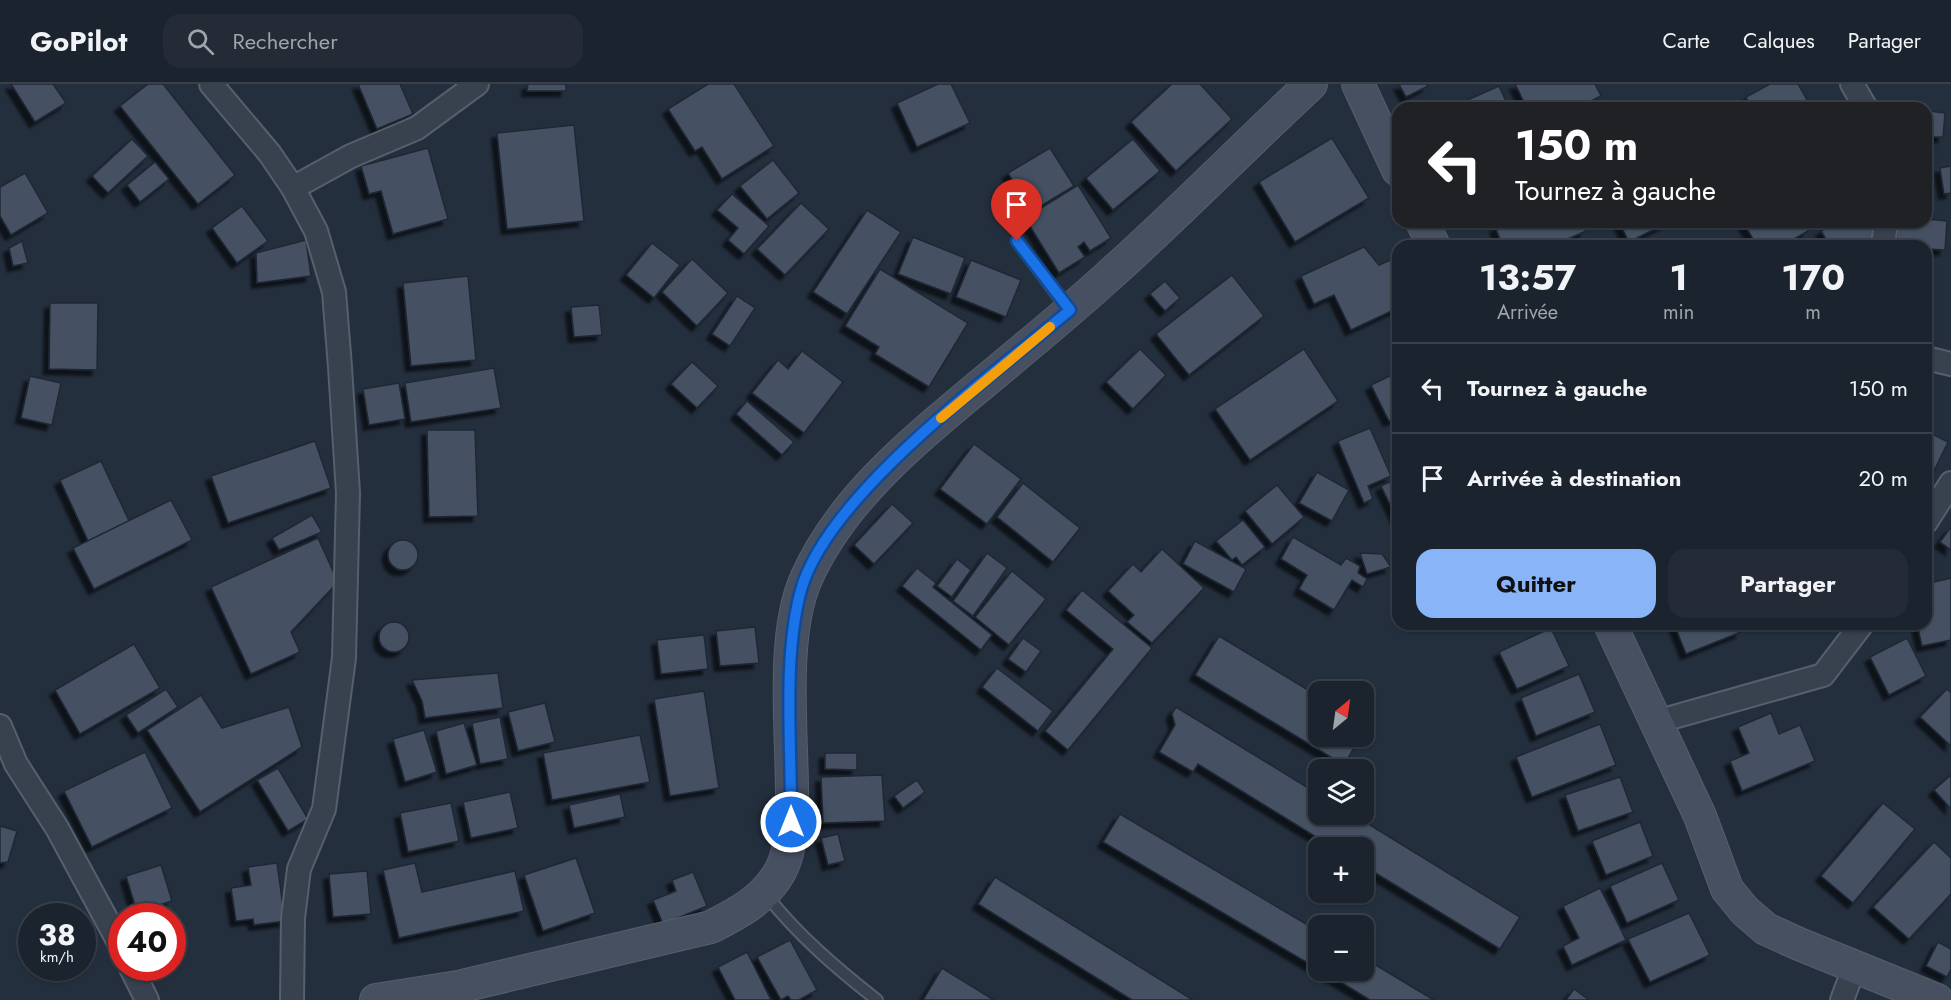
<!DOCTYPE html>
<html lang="fr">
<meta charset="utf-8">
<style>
:root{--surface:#1b232e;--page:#242b36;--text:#f1f3f6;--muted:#a0a4aa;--line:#39404a;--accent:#8ab4f8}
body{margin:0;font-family:Jost,sans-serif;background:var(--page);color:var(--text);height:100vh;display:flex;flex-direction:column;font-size:22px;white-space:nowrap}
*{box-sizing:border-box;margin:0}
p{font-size:20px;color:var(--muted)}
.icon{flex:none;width:33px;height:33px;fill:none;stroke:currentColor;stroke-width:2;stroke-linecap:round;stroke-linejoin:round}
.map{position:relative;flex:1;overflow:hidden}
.side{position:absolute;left:1392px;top:156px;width:540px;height:390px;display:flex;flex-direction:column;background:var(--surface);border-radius:18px;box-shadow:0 2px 4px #0004,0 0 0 2px var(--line)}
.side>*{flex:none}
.guide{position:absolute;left:1392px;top:18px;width:540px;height:126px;border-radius:18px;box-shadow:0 2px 4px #0004,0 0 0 2px var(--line);background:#202124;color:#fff;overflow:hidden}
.needle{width:39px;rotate:29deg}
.tools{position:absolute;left:1308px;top:597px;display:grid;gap:12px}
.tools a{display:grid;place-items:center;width:66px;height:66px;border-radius:12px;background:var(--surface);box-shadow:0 2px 4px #0004,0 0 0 2px var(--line);font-size:30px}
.speed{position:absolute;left:18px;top:819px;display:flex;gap:12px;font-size:30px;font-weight:700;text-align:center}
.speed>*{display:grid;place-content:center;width:78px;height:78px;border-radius:50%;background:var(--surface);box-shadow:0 2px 4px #0004,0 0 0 2px var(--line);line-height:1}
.speed small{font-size:15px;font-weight:400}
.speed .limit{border:9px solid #d22;background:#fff;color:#111}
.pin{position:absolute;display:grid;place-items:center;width:51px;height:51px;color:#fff;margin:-62px -26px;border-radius:50% 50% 50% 0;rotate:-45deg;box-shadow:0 0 6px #0007}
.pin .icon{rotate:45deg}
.me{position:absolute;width:66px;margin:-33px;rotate:0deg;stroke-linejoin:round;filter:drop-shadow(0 0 4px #0008)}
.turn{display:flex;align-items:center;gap:21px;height:126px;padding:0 24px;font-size:27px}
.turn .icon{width:78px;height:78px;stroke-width:2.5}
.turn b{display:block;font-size:42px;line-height:51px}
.eta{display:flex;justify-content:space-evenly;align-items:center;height:102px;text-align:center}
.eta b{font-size:36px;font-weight:700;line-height:42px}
.primary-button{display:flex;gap:12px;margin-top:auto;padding:12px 24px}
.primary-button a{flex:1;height:69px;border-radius:18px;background:var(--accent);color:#111;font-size:24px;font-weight:700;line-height:69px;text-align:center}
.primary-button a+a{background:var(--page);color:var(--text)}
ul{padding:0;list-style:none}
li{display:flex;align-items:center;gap:18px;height:90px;padding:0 24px;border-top:2px solid var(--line)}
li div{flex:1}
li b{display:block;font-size:22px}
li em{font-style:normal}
header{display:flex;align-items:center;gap:36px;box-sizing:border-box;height:84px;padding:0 30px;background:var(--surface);border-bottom:2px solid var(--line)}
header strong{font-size:28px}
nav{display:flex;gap:33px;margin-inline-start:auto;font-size:21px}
.search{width:420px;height:54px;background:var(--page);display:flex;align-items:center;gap:15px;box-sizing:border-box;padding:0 21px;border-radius:18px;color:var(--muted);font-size:22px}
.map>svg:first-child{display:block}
</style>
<header>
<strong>GoPilot</strong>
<div class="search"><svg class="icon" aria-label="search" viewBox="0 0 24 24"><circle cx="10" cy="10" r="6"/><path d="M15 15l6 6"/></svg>Rechercher</div>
<nav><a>Carte</a><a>Calques</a><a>Partager</a></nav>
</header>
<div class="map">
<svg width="1951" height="916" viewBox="0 0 1951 916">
<defs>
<filter id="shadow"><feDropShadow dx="-5.5" dy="5.5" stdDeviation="1.5" flood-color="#0009"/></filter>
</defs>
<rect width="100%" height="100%" fill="#242f3e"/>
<g fill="#455162" stroke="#1f2835" stroke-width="1.5" filter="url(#shadow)">
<path d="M11,0H53L66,19L35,38Z"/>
<path d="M148,0H163L235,91L198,120L120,22Z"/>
<path d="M358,0H400L413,30L377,45Z"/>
<path d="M528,0H566V7H527Z"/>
<path d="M708,0H734L774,62L722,95L702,63L695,67L668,25Z"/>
<path d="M938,0H951L970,39L917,63L897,19Z"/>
<path d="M1172,0H1200L1232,35L1176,87L1131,38Z"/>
<path d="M1399,0H1427L1428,2L1406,13Z"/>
<path d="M1515,0H1595L1601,12L1577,24H1527Z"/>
<path d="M1770,0H1798L1811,23L1751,24L1746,13Z"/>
<path d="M1499,2L1509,24H1457L1456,21Z"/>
<path d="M1929,27L1945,29L1943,53H1927Z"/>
<path d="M574,41L584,137L507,145L497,49Z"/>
<path d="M1332,54L1369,114L1295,158L1259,98Z"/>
<path d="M132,55L148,72L108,109L92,92Z"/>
<path d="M1133,55L1160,87L1113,126L1086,94Z"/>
<path d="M428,64L448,135L393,150L381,107L369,110L361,82Z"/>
<path d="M1050,64L1074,102L1031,128L1008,89Z"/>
<path d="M773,76L799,109L767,135L740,102Z"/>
<path d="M155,78L169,95L140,118L127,101Z"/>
<path d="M1951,82V109L1944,110L1940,84Z"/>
<path d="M25,89L48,129L11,151L0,132V103Z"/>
<path d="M1078,101L1111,154L1090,167L1084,158L1078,163L1085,173L1059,189L1025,134Z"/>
<path d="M732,110L769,142L744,170L728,156L738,144L717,126Z"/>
<path d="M801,119L829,145L785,191L757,165Z"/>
<path d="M242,122L268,157L237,179L212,144Z"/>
<path d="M867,126L901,148L847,230L813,208Z"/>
<path d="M1926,135L1947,137L1945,166L1926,165V162H1896L1898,138H1926Z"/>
<path d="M1507,138H1582L1586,147L1552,162H1503L1495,143Z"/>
<path d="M1619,138H1669L1629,158Z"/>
<path d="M1743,138H1803L1808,147L1782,162H1757Z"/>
<path d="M1835,138H1874L1881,149L1859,162H1830L1821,147Z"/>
<path d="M913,153L965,174L951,210L898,190Z"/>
<path d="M306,156L311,192L257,199L256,169Z"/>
<path d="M22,157L28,179L13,182L9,164Z"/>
<path d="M652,159L680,181L654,214L626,191Z"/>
<path d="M1364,163L1379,181L1395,174L1398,180V224L1351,246L1334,211L1314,220L1301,192Z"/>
<path d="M692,175L728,209L697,242L662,208Z"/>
<path d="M971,176L1021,196L1006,233L956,213Z"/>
<path d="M880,185L968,239L929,303L875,270L879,263L845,242Z"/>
<path d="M1232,191L1264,232L1189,291L1156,250Z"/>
<path d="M468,192L476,276L411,282L403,199Z"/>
<path d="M1165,197L1180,214L1165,227L1150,210Z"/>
<path d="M737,212L755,224L730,262L712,250Z"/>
<path d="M50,219H98L97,286L49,285Z"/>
<path d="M599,221L602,251L574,253L571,223Z"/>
<path d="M1140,265L1166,291L1133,325L1106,298Z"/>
<path d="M1304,265L1338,317L1250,376L1215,325Z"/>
<path d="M802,267L843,298L804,349L752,309L778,276L788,285Z"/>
<path d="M692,278L718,302L697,324L671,300Z"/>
<path d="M494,284L501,324L411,338L405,299Z"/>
<path d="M1398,288V333L1389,337L1371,301Z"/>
<path d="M30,292L61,299L52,341L21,334Z"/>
<path d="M399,299L405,335L369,341L363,305Z"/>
<path d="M747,317L794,358L782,371L736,330Z"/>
<path d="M1370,344L1391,392L1368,402L1373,415L1364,419L1338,357Z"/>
<path d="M427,346H475L478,432L429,433Z"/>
<path d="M1926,347L1948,358L1930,395L1926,393Z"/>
<path d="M315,357L331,404L228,439L211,392Z"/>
<path d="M974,360L1021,395L987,440L940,405Z"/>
<path d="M101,377L130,439L89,459L60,396Z"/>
<path d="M1317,388L1349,406L1332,437L1299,419Z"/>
<path d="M1398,394V437L1381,402Z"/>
<path d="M1023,399L1080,444L1053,478L997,433Z"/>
<path d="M1277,401L1304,433L1272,460L1245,427Z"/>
<path d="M171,416L192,456L94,505L73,464Z"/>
<path d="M892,420L913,439L874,480L854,461Z"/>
<path d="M312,431L322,448L279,466L272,454Z"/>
<path d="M1243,436L1265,463L1242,481L1236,473L1232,476L1216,457Z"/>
<path d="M1951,443V466L1940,458Z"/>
<path d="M1293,453L1341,481L1346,474L1360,482L1358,489L1367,495L1363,503L1352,496L1334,526L1299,505L1307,491L1281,475Z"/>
<path d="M318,454L338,498L291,548L300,568L251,590L211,503Z"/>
<circle cx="403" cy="471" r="15"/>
<path d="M1195,457L1246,485L1234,508L1183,480Z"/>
<path d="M1162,465L1204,504L1152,559L1127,538L1134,531L1108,507L1133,480L1141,488Z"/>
<path d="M987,469L1007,484L973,532L953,517Z"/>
<path d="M1360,469L1382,470L1391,483L1367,490Z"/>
<path d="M957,475L971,486L952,513L937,502Z"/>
<path d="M917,484L936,499L933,503L992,551L981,566L902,502Z"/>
<path d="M1012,487L1046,515L1009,561L975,533Z"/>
<path d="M1951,494V556L1922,562L1917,540H1926V500Z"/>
<path d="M1082,506L1152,564L1068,666L1045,647L1113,565L1066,526Z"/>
<circle cx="394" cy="553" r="15"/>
<path d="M1674,540H1738L1741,548L1686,570Z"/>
<path d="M755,543L759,579L720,582L716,547Z"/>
<path d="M1551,544L1569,582L1517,605L1499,568Z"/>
<path d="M704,551L708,585L661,590L657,556Z"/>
<path d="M1219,552L1318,612V652H1361L1344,681L1195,591Z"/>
<path d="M1023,554L1041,567L1026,588L1008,575Z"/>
<path d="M1907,554L1926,592L1889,611L1870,573Z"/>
<path d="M134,560L160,604L80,650L55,606Z"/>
<path d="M997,584L1053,627L1038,647L982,603Z"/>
<path d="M498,589L503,624L425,634L422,617L412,596Z"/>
<path d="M1579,590L1595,628L1536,652L1521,614Z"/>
<path d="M166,605L178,623L138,649L126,631Z"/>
<path d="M1947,605L1951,609V662L1920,633Z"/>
<path d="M704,607L719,704L670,712L654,615Z"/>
<path d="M201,611L222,644L289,623L302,663L200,728L147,646Z"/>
<path d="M545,619L555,658L518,667L508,628Z"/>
<path d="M1176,623L1318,710V730H1352L1520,833L1500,865L1364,782V764H1334L1198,680L1193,688L1159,668L1175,641L1172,630Z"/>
<path d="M1771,629L1779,650L1800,641L1815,677L1742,707L1730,677L1749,669L1738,643Z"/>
<path d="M500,633L508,675L480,680L472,639Z"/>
<path d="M464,639L477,681L446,690L436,647Z"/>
<path d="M1600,640L1616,681L1532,713L1516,673Z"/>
<path d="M424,646L437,688L405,698L393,655Z"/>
<path d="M640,651L650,698L552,716L543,669Z"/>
<path d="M145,668L172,724L92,763L64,707Z"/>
<path d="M825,669H857V686L825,685Z"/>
<path d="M278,684L308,735L288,747L257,696Z"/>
<path d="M882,691L885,737L823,739L821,693Z"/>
<path d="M1951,691V725L1934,706Z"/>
<path d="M1620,693L1633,728L1578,747L1565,711Z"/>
<path d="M917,696L925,708L903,724L894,712Z"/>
<path d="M510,708L518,744L471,754L463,718Z"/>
<path d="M620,710L625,733L574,744L569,721Z"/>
<path d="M451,719L459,757L408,768L400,729Z"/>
<path d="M1883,719L1915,745L1853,819L1821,792Z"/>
<path d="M1120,730L1318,847V885L1103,758Z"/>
<path d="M1640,738L1653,772L1606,791L1592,757Z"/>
<path d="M0,742L17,747L8,778L0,779Z"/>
<path d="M838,750L845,777L828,781L821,754Z"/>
<path d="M1934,758L1951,774V810L1909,855L1873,823Z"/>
<path d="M576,774L595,829L543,847L524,791Z"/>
<path d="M277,779L285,837L254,841L253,835L236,837L231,804L251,801L248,783Z"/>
<path d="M415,779L422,808L515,787L524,827L399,854L383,786Z"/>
<path d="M1662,779L1679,816L1627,839L1610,802Z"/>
<path d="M161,781L172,817L137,828L126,792Z"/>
<path d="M367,787L371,830L333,833L329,790Z"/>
<path d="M693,788L707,822L663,840L653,816L676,807L672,796Z"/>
<path d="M995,793L1193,916H1132L978,820Z"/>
<path d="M1600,804L1626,856L1572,881L1563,862L1579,854L1563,822Z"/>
<path d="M1689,829L1710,871L1650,898L1628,855Z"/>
<path d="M790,856L817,906L799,916H791L788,912L781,916L757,873Z"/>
<path d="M1938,858L1951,865V885L1947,893L1926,882Z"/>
<path d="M747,868L771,916H735L718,883Z"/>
<path d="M1364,874L1434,916H1370L1321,886H1364Z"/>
<path d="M942,884L994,916H923Z"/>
<path d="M1574,905L1589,916H1566Z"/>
</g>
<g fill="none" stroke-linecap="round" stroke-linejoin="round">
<defs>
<g id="lane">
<path d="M1017,157L1067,224"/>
<path d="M767,812C799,852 836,884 877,916"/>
</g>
<g id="street">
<path d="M211,0L270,70L293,104L316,147L334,208L340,283L348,409L344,574L324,725L299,785L293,834L292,916"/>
<path d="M1852,0L1866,24"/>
<path d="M293,104L351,72L417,44L477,0"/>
<path d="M1883,162L1886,138"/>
<path d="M1926,274L1951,280"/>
<path d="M1926,438L1951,399"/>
<path d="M1656,638L1823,591L1862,540"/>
<path d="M0,642L16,680L57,744L122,864"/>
<path d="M131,884L147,916"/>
<path d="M1842,916L1854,884"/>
</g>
<g id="secondary">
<path d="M1358,0L1398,86"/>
<path d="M1422,138L1434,162"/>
<path d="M1610,540L1700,732L1727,805L1745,827L1766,845L1799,860L1937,916"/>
<path d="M376,916L458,903L711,843C736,830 760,818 776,794C793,770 791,737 792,709C792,648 781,551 806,495C841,416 911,359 977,304C1019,269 1062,234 1103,197C1174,134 1241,65 1311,0"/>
</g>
</defs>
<use href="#lane" stroke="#565f6c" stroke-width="14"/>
<use href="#street" stroke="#565f6c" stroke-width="26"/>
<use href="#secondary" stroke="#565f6c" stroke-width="34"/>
<use href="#lane" stroke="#38414e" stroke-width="10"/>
<use href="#street" stroke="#38414e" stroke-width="22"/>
<use href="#secondary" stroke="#465061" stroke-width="32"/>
</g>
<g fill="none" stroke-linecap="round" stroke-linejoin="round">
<defs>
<path id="route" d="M791,738C792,666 782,575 801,506C828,410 993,291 1070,226L1017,157"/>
</defs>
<use href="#route" stroke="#114b97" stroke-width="15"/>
<use href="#route" stroke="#1a73e8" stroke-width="10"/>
<path stroke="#f59e0b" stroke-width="10" d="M941,334L1050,243"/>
</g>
</svg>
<div class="tools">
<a><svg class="needle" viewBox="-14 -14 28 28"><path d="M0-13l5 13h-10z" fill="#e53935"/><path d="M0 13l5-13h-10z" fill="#a0a4aa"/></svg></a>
<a><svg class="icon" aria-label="layers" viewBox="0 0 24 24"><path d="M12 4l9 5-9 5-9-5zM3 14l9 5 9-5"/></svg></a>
<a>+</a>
<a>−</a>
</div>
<div class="speed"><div>38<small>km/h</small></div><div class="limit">40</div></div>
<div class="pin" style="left:1017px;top:157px;background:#d93025"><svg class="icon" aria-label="arrive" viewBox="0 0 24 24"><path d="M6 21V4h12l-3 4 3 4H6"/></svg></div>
<svg class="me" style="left:791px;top:738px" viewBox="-20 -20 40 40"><circle r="17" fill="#1a73e8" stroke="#fff" stroke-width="3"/><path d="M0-11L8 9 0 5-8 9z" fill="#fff"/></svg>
<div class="guide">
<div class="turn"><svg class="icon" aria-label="left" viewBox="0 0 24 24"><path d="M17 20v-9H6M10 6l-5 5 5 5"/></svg><div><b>150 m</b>Tournez à gauche</div></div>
</div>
<section class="side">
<div class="eta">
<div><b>13:57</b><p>Arrivée</p></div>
<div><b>1</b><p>min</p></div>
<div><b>170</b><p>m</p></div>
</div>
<ul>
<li><svg class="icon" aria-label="left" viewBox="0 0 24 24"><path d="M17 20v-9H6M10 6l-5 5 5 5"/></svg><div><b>Tournez à gauche</b></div><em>150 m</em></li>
<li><svg class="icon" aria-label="arrive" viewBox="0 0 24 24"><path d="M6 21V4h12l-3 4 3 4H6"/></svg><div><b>Arrivée à destination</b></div><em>20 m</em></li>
</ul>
<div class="primary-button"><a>Quitter</a><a>Partager</a></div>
</section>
</div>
